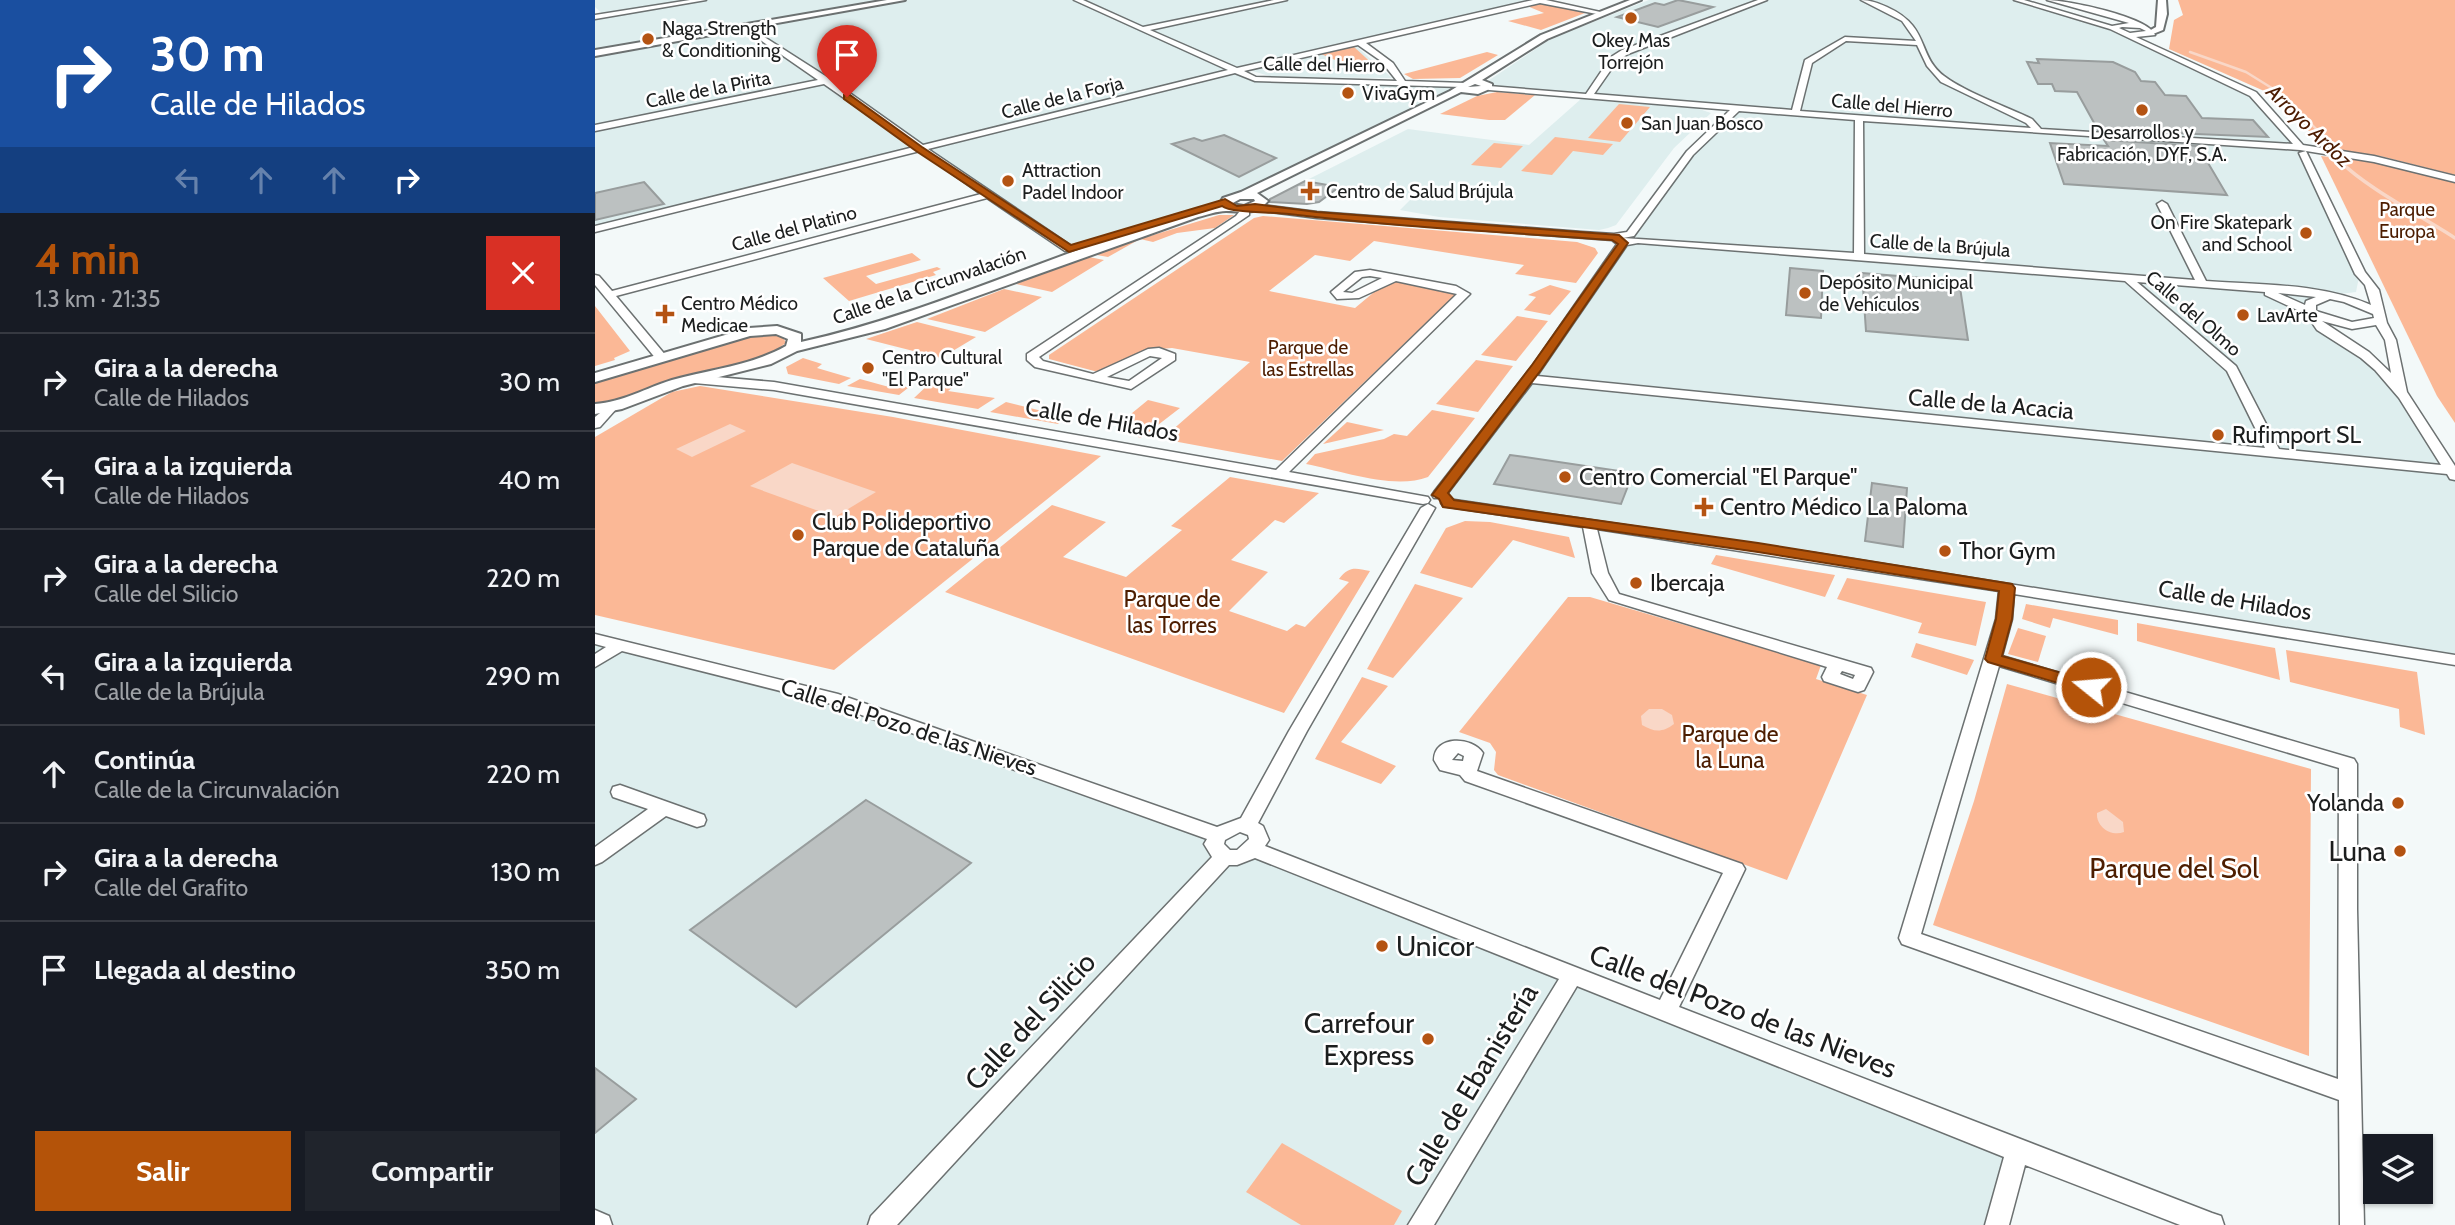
<!DOCTYPE html>
<html lang="es">
<meta charset="utf-8">
<style>
:root{--surface:#171b24;--page:#20242c;--text:#f1f3f6;--muted:#9ea1a6;--line:#363941;--accent:#b45309}
body{margin:0;font-family:Cabin,sans-serif;background:var(--page);color:var(--text);height:100vh;display:flex;flex-direction:column;font-size:26px;white-space:nowrap}
*{box-sizing:border-box;margin:0}
p{font-size:23px;color:var(--muted)}
.icon{flex:none;width:38px;height:38px;fill:none;stroke:currentColor;stroke-width:2;stroke-linecap:round;stroke-linejoin:round}
.map{position:relative;flex:1;overflow:hidden}
.drawer{display:flex;flex-direction:column;background:var(--surface);width:595px}
.drawer>*{flex:none}
.guide{background:#1a4fa0;color:#fff;overflow:hidden}
.fabs{position:absolute;left:1768px;top:1134px;display:grid;gap:14px}
.fabs a{display:grid;place-items:center;width:70px;height:70px;border-radius:0px;background:var(--surface);box-shadow:0 2px 5px #0004;font-size:35px}
.pin{position:absolute;display:grid;place-items:center;width:60px;height:60px;color:#fff;margin:-72px -30px;border-radius:50% 50% 50% 0;rotate:-45deg;box-shadow:0 0 7px #0007}
.pin .icon{rotate:45deg}
.me{position:absolute;width:77px;margin:-38px;rotate:287deg;stroke-linejoin:round;filter:drop-shadow(0 0 5px #0008)}
.turn{display:flex;align-items:center;gap:24px;height:147px;padding:0 35px;font-size:32px}
.turn .icon{width:91px;height:91px;stroke-width:2.5}
.turn b{display:block;font-size:49px;line-height:60px}
.lanes{display:flex;align-items:center;height:66px;padding:0 35px;background:#0003;justify-content:center;gap:35px;direction:ltr}
.lanes .off{opacity:.35}
.round{display:grid;place-items:center;flex:none;width:74px;height:74px;border-radius:0px;background:var(--page)}
.headline{display:flex;align-items:center;justify-content:space-between;height:119px;padding:0 35px}
h1{font-size:42px;font-weight:700;line-height:52px;color:var(--accent)}
.button{display:flex;gap:14px;margin-top:auto;padding:14px 35px}
.button a{flex:1;height:80px;border-radius:0px;background:var(--accent);color:#fff;font-size:28px;font-weight:700;line-height:80px;text-align:center}
.button a+a{background:var(--page);color:var(--text)}
ul{padding:0;list-style:none}
li{display:flex;align-items:center;gap:21px;height:98px;padding:0 35px;border-top:2px solid var(--line)}
li div{flex:1}
li b{display:block;font-size:26px}
li em{font-style:normal}
main{display:flex;flex:1;min-height:0}
.map>svg:first-child{display:block}
</style>
<main>
<section class="drawer">
<div class="guide">
<div class="turn"><svg class="icon" aria-label="right" viewBox="0 0 24 24"><path d="M7 20v-9h11M14 6l5 5-5 5"/></svg><div><b>30 m</b>Calle de Hilados</div></div>
<div class="lanes"><svg class="icon off" aria-label="left" viewBox="0 0 24 24"><path d="M17 20v-9H6M10 6l-5 5 5 5"/></svg><svg class="icon off" aria-label="ahead" viewBox="0 0 24 24"><path d="M12 20V5M6 11l6-6 6 6"/></svg><svg class="icon off" aria-label="ahead" viewBox="0 0 24 24"><path d="M12 20V5M6 11l6-6 6 6"/></svg><svg class="icon" aria-label="right" viewBox="0 0 24 24"><path d="M7 20v-9h11M14 6l5 5-5 5"/></svg></div>
</div>
<div class="headline"><div><h1>4 min</h1><p>1.3 km · 21:35</p></div><a class="round" style="background:#d93025;color:#fff"><svg class="icon" aria-label="close" viewBox="0 0 24 24"><path d="M6 6l12 12M18 6L6 18"/></svg></a></div>
<ul>
<li><svg class="icon" aria-label="right" viewBox="0 0 24 24"><path d="M7 20v-9h11M14 6l5 5-5 5"/></svg><div><b>Gira a la derecha</b><p>Calle de Hilados</p></div><em>30 m</em></li>
<li><svg class="icon" aria-label="left" viewBox="0 0 24 24"><path d="M17 20v-9H6M10 6l-5 5 5 5"/></svg><div><b>Gira a la izquierda</b><p>Calle de Hilados</p></div><em>40 m</em></li>
<li><svg class="icon" aria-label="right" viewBox="0 0 24 24"><path d="M7 20v-9h11M14 6l5 5-5 5"/></svg><div><b>Gira a la derecha</b><p>Calle del Silicio</p></div><em>220 m</em></li>
<li><svg class="icon" aria-label="left" viewBox="0 0 24 24"><path d="M17 20v-9H6M10 6l-5 5 5 5"/></svg><div><b>Gira a la izquierda</b><p>Calle de la Brújula</p></div><em>290 m</em></li>
<li><svg class="icon" aria-label="ahead" viewBox="0 0 24 24"><path d="M12 20V5M6 11l6-6 6 6"/></svg><div><b>Continúa</b><p>Calle de la Circunvalación</p></div><em>220 m</em></li>
<li><svg class="icon" aria-label="right" viewBox="0 0 24 24"><path d="M7 20v-9h11M14 6l5 5-5 5"/></svg><div><b>Gira a la derecha</b><p>Calle del Grafito</p></div><em>130 m</em></li>
<li><svg class="icon" aria-label="arrive" viewBox="0 0 24 24"><path d="M6 21V4h12l-3 4 3 4H6"/></svg><div><b>Llegada al destino</b></div><em>350 m</em></li>
</ul>
<div class="button"><a>Salir</a><a>Compartir</a></div>
</section>
<div class="map">
<svg width="1860" height="1225" viewBox="0 0 1860 1225">
<rect width="100%" height="100%" fill="#f3f9f9"/>
<g fill="#deeeee">
<path d="M0,0H941L641,71L654,77L865,87L630,201L474,249L324,149L0,229V17L9,15L0,7Z"/>
<path d="M1054,0H1422L1517,28L1530,37L1650,90L1700,138L1697,149L1708,153L1764,277L1761,292L1737,295L1714,307L1742,338L1808,393L1860,476V660L853,500L844,495L1028,243L1043,240L1035,234L1073,182L1141,108L894,88L890,83L957,38Z"/>
<path d="M760,45L797,78L678,77L654,70Z"/>
<path d="M986,99L1101,108L1116,113L1079,148L1021,225L1013,228L1004,230L844,217L805,210L816,199L710,181L813,129L934,145Z"/>
<path d="M0,639L213,692L623,835L622,852L659,849L1422,1151L1402,1225H0Z"/>
</g>
<g fill="#fbb896">
<path d="M1583,0H1860V175L1785,156L1728,149L1722,139L1676,94L1574,49L1579,20L1588,15Z"/>
<path d="M946,3L990,13L946,30L913,21L949,13L932,6Z"/>
<path d="M758,46L782,68L766,71L726,54Z"/>
<path d="M892,52L903,55L865,78L818,79L809,74Z"/>
<path d="M902,92L940,95L910,120H894L845,114L882,96Z"/>
<path d="M1024,104L1055,107L1025,142L993,138Z"/>
<path d="M960,137L1018,144L1008,155L978,151L957,175L926,171Z"/>
<path d="M899,143L928,146L906,168L876,165Z"/>
<path d="M1726,156L1771,161L1860,182V423L1842,396Z"/>
<path d="M624,215H639L620,228L582,233L558,242L545,239L513,257L496,254Z"/>
<path d="M668,216L982,242L1000,248L1003,253L981,283L920,274L929,265L779,241L755,261L720,255L674,291L760,308L790,283L798,280L862,293L687,461L567,439L655,362L577,348L552,350L518,368L503,372L454,359V355L659,218Z"/>
<path d="M317,253L326,260L271,276L281,284L342,267L346,269L338,272L341,275L254,301L228,278Z"/>
<path d="M489,256L509,260L457,292L421,284Z"/>
<path d="M955,285L976,291L955,315L929,310L941,297L933,295Z"/>
<path d="M409,289L447,297L390,332L332,319Z"/>
<path d="M0,306L35,351L19,358L20,360L0,366Z"/>
<path d="M922,316L953,321L921,361L886,355Z"/>
<path d="M322,322L381,337L346,358L271,339Z"/>
<path d="M178,333L187,335L191,343L169,358L67,383L23,402L0,404V383L17,376L155,335Z"/>
<path d="M208,358L227,364L222,368L256,378L244,384L193,374L191,367Z"/>
<path d="M881,360L918,366L883,412L841,404Z"/>
<path d="M265,379L294,387L301,382L313,388L304,395L252,386Z"/>
<path d="M347,381L362,384L353,391L400,398L383,409L319,398L335,383Z"/>
<path d="M105,386L298,417L506,456L239,670L0,615V437L77,392Z"/>
<path d="M553,400L585,408L546,438L543,437L542,425L531,418Z"/>
<path d="M411,402L471,417L463,424L395,412Z"/>
<path d="M837,410L880,418L833,477C799,490 747,471 711,464L720,454L789,439L799,434L812,436Z"/>
<path d="M752,422L789,430L728,444Z"/>
<path d="M635,477L724,493L689,523L680,520L636,560L673,572L634,611L692,631L701,624L710,627L754,582L744,579C754,566 760,568 775,571L689,713L350,592L457,505L511,522L468,557L531,577L587,530L576,526Z"/>
<path d="M870,521L895,522L974,537L980,558L918,540L877,588L825,573L851,528Z"/>
<path d="M1121,555L1240,575L1230,597L1116,564Z"/>
<path d="M1252,578L1391,602L1381,646L1323,633L1327,623L1242,599Z"/>
<path d="M820,584L868,598L798,678L772,669Z"/>
<path d="M973,597H995L1226,665L1221,679L1272,695L1192,880L903,775L899,770L901,752L895,743L864,732Z"/>
<path d="M1431,604L1523,620V635L1458,618L1455,628L1427,619Z"/>
<path d="M1542,623L1680,648L1685,680L1542,641Z"/>
<path d="M1423,628L1451,636L1443,662L1413,654Z"/>
<path d="M1321,643L1379,660L1372,675L1316,657Z"/>
<path d="M1691,650L1822,672L1830,735L1805,727L1804,709L1695,682Z"/>
<path d="M767,677L793,686L746,742L801,766L786,784L720,759Z"/>
<path d="M1412,684L1716,769L1714,1056L1338,925L1379,801Z"/>
<path d="M687,1143L807,1211L799,1225H706L651,1192Z"/>
</g>
<g fill="#f9d7c7">
<path d="M135,424L151,431L97,457L81,449Z"/>
<path d="M197,463L281,492L240,517L155,486Z"/>
<path d="M1054,709H1067L1077,715L1079,724C1067,733 1059,732 1047,725L1046,716Z"/>
<path d="M1511,809L1528,822L1529,832C1516,837 1501,827 1502,813Z"/>
</g>
<g fill="none" stroke-linecap="round" stroke-linejoin="round">
<path stroke="#f9d7c7" stroke-width="2.5" d="M1595,52L1651,72L1688,95L1728,136"/>
<path stroke="#f9d7c7" stroke-width="3.5" d="M1726,134C1734,142 1738,153 1745,161C1770,187 1828,217 1860,238"/>
</g>
<g fill="#bcc1c1" stroke="#989d9d" stroke-width="2">
<path d="M1083,0L1118,7L1063,27L1022,17L1060,3L1069,5Z"/>
<path d="M1442,59L1518,62L1540,72L1546,81L1560,82L1570,95L1591,96L1607,118L1658,120L1673,137L1503,130L1482,92L1460,91L1457,84H1443L1432,62L1444,63Z"/>
<path d="M629,135L681,158L644,177L577,144L599,138L607,141Z"/>
<path d="M1509,140L1603,146L1632,195L1469,184L1455,143L1513,146Z"/>
<path d="M710,181L744,187L724,202L712,204L675,202V199Z"/>
<path d="M49,182L69,204L0,220V193Z"/>
<path d="M1195,268L1228,271L1226,318L1191,315Z"/>
<path d="M1267,273L1364,281L1373,340L1271,331Z"/>
<path d="M915,455L930,457L1038,473L1026,504L899,484Z"/>
<path d="M1277,483L1312,488L1308,547L1270,541Z"/>
<path d="M271,800L376,863L201,1007L95,930Z"/>
<path d="M0,1068L41,1099L0,1133Z"/>
</g>
<g fill="none" stroke-linecap="round" stroke-linejoin="round">
<defs>
<g id="minor">
<path d="M95,0H111L0,19V15Z"/>
<path d="M479,0H488L548,27L679,0H692L555,30L642,68L938,0H951L1010,13L1007,15L945,3L771,43L798,63L810,81L870,83L867,87L660,81L640,73L333,149L478,247V251H470L392,198L21,296L72,357L66,361L62,360L0,285V275L4,276L17,291L386,194L325,151L0,232V226L319,147L229,84L0,131V125L223,80L148,28V26H152L235,79L328,145L633,70ZM763,45L786,61L802,81L661,77L649,71Z"/>
<path d="M1163,0H1172L1033,54L1022,61L999,94L1197,110L1210,60L1250,37L1321,41L1307,21L1266,0C1275,0 1283,3 1292,7C1336,27 1321,54 1349,76C1370,92 1412,107 1437,119L1446,129L1698,144L1655,96L1515,29L1419,0H1429L1517,26L1534,23L1452,0C1472,0 1554,17 1560,35L1541,37L1661,92L1708,145L1779,156L1860,176V182L1779,162L1705,150L1268,121L1269,254L1600,280L1562,204L1567,201L1572,204L1611,281C1666,285 1725,283 1776,305L1770,285L1760,274L1704,153L1711,151L1770,272L1784,290L1792,323L1801,340L1812,392L1860,466V480L1855,479L1852,474L937,383L849,498H839L837,495L839,492L938,365L1022,244L1017,240L722,218L660,210L655,207L660,204L722,212L987,232L1019,234L1032,232L1092,151L1135,110L894,90L890,88L894,86L991,94L1016,57L1027,50ZM1527,27L1545,28L1551,31L1535,33L1524,28ZM1251,41L1322,45L1332,66L1346,82L1431,123L1436,128L1205,111L1217,63ZM1144,111L1260,120L1259,253L1028,238L1039,236L1098,155ZM1043,243L1530,281L1632,371L1670,448L942,376L1032,245ZM1542,282L1670,292V295L1711,314L1722,330L1766,358L1780,370L1804,398L1846,465L1684,449L1641,366ZM1683,293L1721,297L1711,301L1710,305ZM1735,299L1749,302L1778,314L1779,318L1757,322L1721,311V305ZM1727,321L1757,329L1781,325L1790,340L1796,373L1774,352Z"/>
<path d="M648,207H654V215L444,357L448,361L498,374L553,349L564,348L580,354V360L536,389L440,367L432,360V354L641,216ZM555,356L567,358L534,381L512,377Z"/>
<path d="M775,270L861,286L875,294L694,472L833,497L835,500L833,503L828,504L179,390L99,383L93,379L99,375L179,382L681,470L862,294L801,281L764,298L742,299L736,292L760,272ZM775,276L787,278L757,293L748,292L767,277Z"/>
<path d="M16,404L22,408L5,427L0,428V417Z"/>
<path d="M853,499L1226,554L1860,655V665L1419,594L1417,619L1407,656L1759,759L1762,764V909L1769,1225H1745L1744,1100L1307,944L1304,938L1401,619L1404,591L1002,529L1013,573L1024,594L1276,668L1278,672L1269,690L1263,692L1229,681L1227,677L1232,667L1014,600L997,573L988,527L848,506L846,503L848,500ZM1404,666L1744,768L1743,1079L1326,934ZM1247,671L1260,675L1258,679L1245,674Z"/>
<path d="M833,504L840,508L712,731L663,823L668,826L674,840L670,846L1065,1000L1128,873L870,781L865,775L845,770L839,760C839,735 877,736 888,753L882,771L1147,864L1150,869L1084,1007L1617,1213L1626,1216L1629,1225H1585L1430,1165L1414,1225H1390L1409,1157L982,986L839,1225H813L964,979L660,858L642,865H634L302,1225H273L276,1216L617,857L609,844L612,839L233,703L27,651L0,667V654L11,647L0,644V634L243,694L622,827L646,818L694,731L826,508ZM863,753L869,756L868,761L857,760ZM645,832L653,835L654,839L642,850H635L629,844L630,840Z"/>
<path d="M25,785L109,815L111,820L109,825L102,827L71,816L7,862L0,865V847L53,809L18,797L16,792L18,787Z"/>
<path d="M0,1210L14,1216L17,1225H0Z"/>
</g>
<g id="tertiary">
<path d="M292,0H310L0,56V50Z"/>
<path d="M1035,0H1046L952,39L887,80L897,84V88L883,94L866,92L662,193L673,201C660,216 648,211 631,211C622,211 612,215 603,217L290,329L202,351L176,364L88,386L27,409L0,414V404C28,402 51,388 77,380C116,369 155,366 191,346L193,339L181,334L155,336L0,382V373L154,328L182,326L206,334V342C319,317 423,269 532,233C562,223 593,212 624,205L628,198L646,192L855,91L946,35ZM880,84L886,86L873,87ZM645,199H659L660,201L649,206L636,204Z"/>
<path d="M1563,0H1571L1572,14L1568,30L1558,34L1554,31L1561,27Z"/>
</g>
</defs>
<use href="#minor" stroke="#6c7171" stroke-width="3"/>
<use href="#tertiary" stroke="#6c7171" stroke-width="4"/>
<use href="#minor" fill="#fff" fill-rule="evenodd"/>
<use href="#tertiary" fill="#fff" fill-rule="evenodd"/>
</g>
<path fill="#b45309" stroke="#753606" stroke-width="2" d="M249,95H255L327,147L476,245L630,199L642,206L660,204L722,212L1024,235L1033,243L946,370L853,493L859,500L1163,543L1417,584L1420,588L1417,619L1407,656L1502,683L1505,687L1496,693L1393,662L1390,659L1401,619L1404,591L1163,552L848,507L844,499L837,495L937,365L1023,244L1017,240C910,232 801,227 694,214C678,212 635,213 627,206L474,252L321,151L249,99Z"/>
<g fill="#b45312" stroke="#fff" stroke-width="2.5">
<circle cx="1036" cy="18" r="7"/>
<circle cx="53" cy="39" r="7"/>
<circle cx="753" cy="93" r="7"/>
<circle cx="1547" cy="110" r="7"/>
<circle cx="1032" cy="123" r="7"/>
<circle cx="413" cy="181" r="7"/>
<path d="M711.5 180.5h7v7h7v7h-7v7h-7v-7h-7v-7h7z"/>
<circle cx="1711" cy="233" r="7"/>
<circle cx="1210" cy="293" r="7"/>
<path d="M66.5 303.5h7v7h7v7h-7v7h-7v-7h-7v-7h7z"/>
<circle cx="1648" cy="315" r="7"/>
<circle cx="273" cy="368" r="7"/>
<circle cx="1623" cy="435" r="7"/>
<circle cx="970" cy="477" r="7"/>
<path d="M1105.5 496.5h7v7h7v7h-7v7h-7v-7h-7v-7h7z"/>
<circle cx="203" cy="535" r="7"/>
<circle cx="1350" cy="551" r="7"/>
<circle cx="1041" cy="583" r="7"/>
<circle cx="1803" cy="803" r="7"/>
<circle cx="1805" cy="851" r="7"/>
<circle cx="787" cy="946" r="7"/>
<circle cx="833" cy="1039" r="7"/>
</g>
<g text-anchor="middle" stroke-width="5" stroke-linejoin="round" paint-order="stroke">
<g font-size="19" fill="#1c1e1e" stroke="#fff" text-anchor="start">
<text x="67" y="35">Naga Strength<tspan x="67" dy="22">&amp; Conditioning</tspan></text>
<text x="1036" y="47" text-anchor="middle">Okey Mas<tspan x="1036" dy="22">Torrejón</tspan></text>
<text x="767" y="100">VivaGym</text>
<text x="1046" y="130">San Juan Bosco</text>
<text x="1547" y="139" text-anchor="middle">Desarrollos y<tspan x="1547" dy="22">Fabricación, DYF, S.A.</tspan></text>
<text x="427" y="177">Attraction<tspan x="427" dy="22">Padel Indoor</tspan></text>
<text x="731" y="198">Centro de Salud Brújula</text>
<text x="1697" y="229" text-anchor="end">On Fire Skatepark<tspan x="1697" dy="22">and School</tspan></text>
<text x="1224" y="289">Depósito Municipal<tspan x="1224" dy="22">de Vehículos</tspan></text>
<text x="86" y="310">Centro Médico<tspan x="86" dy="22">Medicae</tspan></text>
<text x="1662" y="322">LavArte</text>
<text x="287" y="364">Centro Cultural<tspan x="287" dy="22">"El Parque"</tspan></text>
</g>
<g font-size="19" fill="#1c1e1e" stroke="#fff">
<text transform="translate(729 64) rotate(1)" y="7">Calle del Hierro</text>
<text transform="translate(113 89) rotate(-11)" y="7">Calle de la Pirita</text>
<text transform="translate(467 97) rotate(-14)" y="7">Calle de la Forja</text>
<text transform="translate(1297 105) rotate(5)" y="7">Calle del Hierro</text>
<text transform="translate(199 228) rotate(-15)" y="7">Calle del Platino</text>
<text transform="translate(1345 245) rotate(4)" y="7">Calle de la Brújula</text>
<text transform="translate(334 285) rotate(-19)" y="7">Calle de la Circunvalación</text>
<text transform="translate(1599 313) rotate(41)" y="7">Calle del Olmo</text>
</g>
<g font-size="19" fill="#4d1d00" stroke="#fff">
<text x="1812" y="216">Parque<tspan x="1812" dy="22">Europa</tspan></text>
<text x="713" y="354">Parque de<tspan x="713" dy="22">las Estrellas</tspan></text>
</g>
<g font-size="21" font-style="italic" fill="#4c1b00" stroke="#fff">
<text transform="translate(1714 126) rotate(44)" y="7">Arroyo Ardoz</text>
</g>
<g font-size="23" fill="#1c1e1e" stroke="#fff">
<text transform="translate(1396 404) rotate(5)" y="8">Calle de la Acacia</text>
<text transform="translate(507 420) rotate(10)" y="8">Calle de Hilados</text>
<text transform="translate(1640 600) rotate(9)" y="8">Calle de Hilados</text>
<text transform="translate(314 727) rotate(18)" y="8">Calle del Pozo de las Nieves</text>
</g>
<g font-size="23" fill="#1c1e1e" stroke="#fff" text-anchor="start">
<text x="1637" y="443">Rufimport SL</text>
<text x="984" y="485">Centro Comercial "El Parque"</text>
<text x="1125" y="515">Centro Médico La Paloma</text>
<text x="217" y="530">Club Polideportivo<tspan x="217" dy="26">Parque de Cataluña</tspan></text>
<text x="1364" y="559">Thor Gym</text>
<text x="1055" y="591">Ibercaja</text>
<text x="1789" y="811" text-anchor="end">Yolanda</text>
</g>
<g font-size="23" fill="#4d1d00" stroke="#fff">
<text x="577" y="607">Parque de<tspan x="577" dy="26">las Torres</tspan></text>
<text x="1135" y="742">Parque de<tspan x="1135" dy="26">la Luna</tspan></text>
</g>
<g font-size="28" fill="#1c1e1e" stroke="#fff" text-anchor="end">
<text x="1791" y="861">Luna</text>
<text x="801" y="956" text-anchor="start">Unicor</text>
<text x="819" y="1033">Carrefour<tspan x="819" dy="32">Express</tspan></text>
</g>
<g font-size="28" fill="#4d1d00" stroke="#fff">
<text x="1579" y="878">Parque del Sol</text>
</g>
<g font-size="28" fill="#1c1e1e" stroke="#fff">
<text transform="translate(1148 1011) rotate(21)" y="10">Calle del Pozo de las Nieves</text>
<text transform="translate(435 1021) rotate(-47)" y="10">Calle del Silicio</text>
<text transform="translate(876 1085) rotate(-59)" y="10">Calle de Ebanistería</text>
</g>
</g>
</svg>
<div class="fabs">
<a><svg class="icon" aria-label="layers" viewBox="0 0 24 24"><path d="M12 4l9 5-9 5-9-5zM3 14l9 5 9-5"/></svg></a>
</div>
<div class="pin" style="left:252px;top:97px;background:#d93025"><svg class="icon" aria-label="arrive" viewBox="0 0 24 24"><path d="M6 21V4h12l-3 4 3 4H6"/></svg></div>
<svg class="me" style="left:1496px;top:687px" viewBox="-20 -20 40 40"><circle r="17" fill="#b45309" stroke="#fff" stroke-width="3"/><path d="M0-11L8 9 0 5-8 9z" fill="#fff"/></svg>
</div>
</main>
